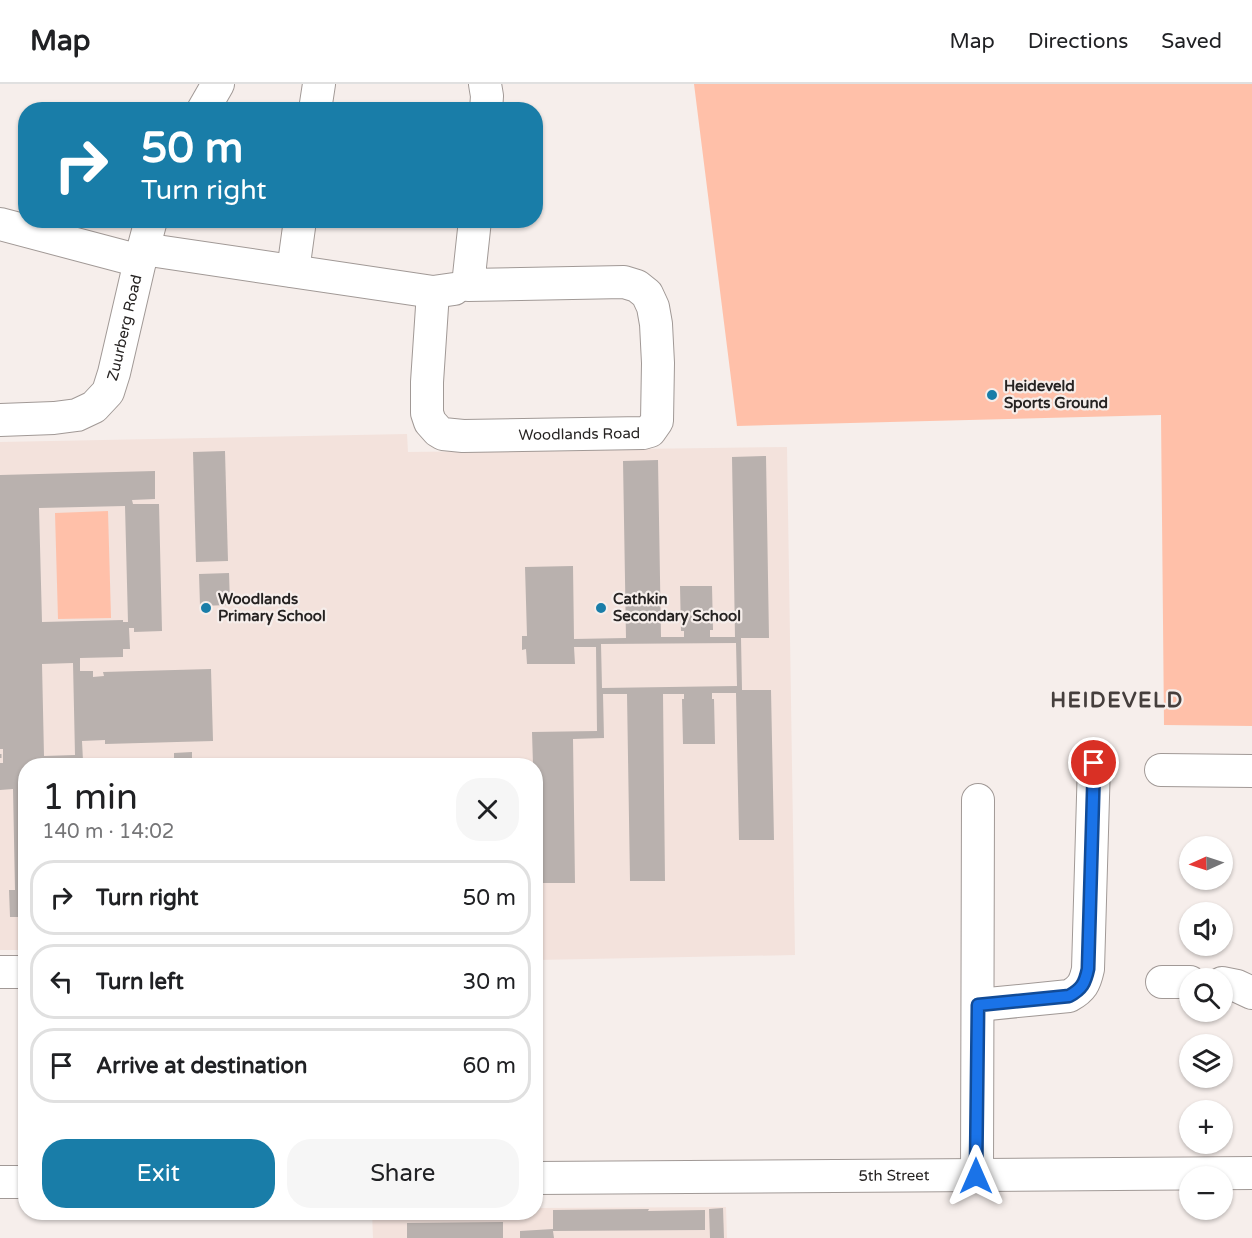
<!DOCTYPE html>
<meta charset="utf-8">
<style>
:root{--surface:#fff;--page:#f6f6f6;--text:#202124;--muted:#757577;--line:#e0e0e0;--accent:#197da8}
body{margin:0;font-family:"Varela Round",sans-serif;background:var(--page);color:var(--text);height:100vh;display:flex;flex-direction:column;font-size:22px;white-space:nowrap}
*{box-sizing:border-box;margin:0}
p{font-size:20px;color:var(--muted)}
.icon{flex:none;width:33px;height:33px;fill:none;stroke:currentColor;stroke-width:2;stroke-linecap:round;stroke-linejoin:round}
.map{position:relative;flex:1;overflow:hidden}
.details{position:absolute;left:18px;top:674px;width:525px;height:462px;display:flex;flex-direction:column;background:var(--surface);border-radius:24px;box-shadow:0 2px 4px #0004}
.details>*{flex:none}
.guide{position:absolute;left:18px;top:18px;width:525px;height:126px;border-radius:24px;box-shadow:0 2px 4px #0004;background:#197da8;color:#fff;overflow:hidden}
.needle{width:39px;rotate:267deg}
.fabs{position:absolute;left:1179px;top:752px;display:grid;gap:12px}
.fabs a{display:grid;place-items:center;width:54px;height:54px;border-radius:50%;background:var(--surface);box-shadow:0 2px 4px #0004;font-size:30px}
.pin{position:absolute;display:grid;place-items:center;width:51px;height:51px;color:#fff;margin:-26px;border:3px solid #fff;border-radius:50%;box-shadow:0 2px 6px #0007}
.me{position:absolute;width:66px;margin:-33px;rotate:0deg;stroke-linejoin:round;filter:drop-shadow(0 0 4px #0008)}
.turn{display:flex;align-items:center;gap:21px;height:126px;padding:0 24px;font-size:27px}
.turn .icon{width:78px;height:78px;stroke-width:2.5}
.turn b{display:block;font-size:42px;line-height:51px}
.round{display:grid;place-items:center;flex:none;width:63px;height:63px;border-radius:24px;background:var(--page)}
.overview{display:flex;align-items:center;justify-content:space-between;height:102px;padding:0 24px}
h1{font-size:36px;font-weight:600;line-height:45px}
.button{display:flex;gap:12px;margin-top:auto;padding:12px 24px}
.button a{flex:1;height:69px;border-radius:24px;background:var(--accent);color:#fff;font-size:24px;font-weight:600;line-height:69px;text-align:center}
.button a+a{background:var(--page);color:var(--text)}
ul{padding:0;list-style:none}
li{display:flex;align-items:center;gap:18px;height:75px;margin:0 12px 9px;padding:0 12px;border:3px solid var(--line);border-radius:24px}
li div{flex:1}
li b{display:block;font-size:22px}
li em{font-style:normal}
header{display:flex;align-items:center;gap:36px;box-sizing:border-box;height:84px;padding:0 30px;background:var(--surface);border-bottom:2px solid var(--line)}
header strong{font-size:28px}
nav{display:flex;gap:33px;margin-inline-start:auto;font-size:21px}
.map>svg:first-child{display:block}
</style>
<header>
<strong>Map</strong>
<nav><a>Map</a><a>Directions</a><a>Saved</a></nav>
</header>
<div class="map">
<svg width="1252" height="1154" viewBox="0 0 1252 1154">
<rect width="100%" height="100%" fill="#f6eeeb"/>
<g fill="#f3e2dc">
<path d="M407,350L408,368L787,363L795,871L536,876V681H26L25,866H0V358Z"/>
<path d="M726,1123L727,1154H373L372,1128H536V1124Z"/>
</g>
<g fill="#ffc0a9">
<path d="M694,0H1252V642L1164,641L1161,331L737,342Z"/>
<path d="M108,427L111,534L58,535L55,429Z"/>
</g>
<g fill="#b9b1ae" fill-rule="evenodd">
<path d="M225,367L228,477L196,478L193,368Z"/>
<path d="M766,372L769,554H741L742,606H771L774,756H739L736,609H712V615H714L715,660H683L682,615H684V610H663L665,797H630L627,610H603L604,654L573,655L575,799H536V681H533L532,648L597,647L596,563H574L575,580H527L526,565L522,566V552H527L525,483L573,482L574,555L626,554L623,377L658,376L661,553H684V547H681L680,502H712L713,546H710V553H735L732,373ZM736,559L737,602L602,604L601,560Z"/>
<path d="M155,387V415L132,416L133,420H159L162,547L134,548V544H129L130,565H123V573L80,574V587H93V593L104,592L103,588L211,585L213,657L105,660V656L82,657L83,677L174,674V669L192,668V674H206V681H26V833H10L9,806H15L13,705L0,706V679H3V665H0V391ZM125,422L128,538H123V536L42,538L39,424ZM73,579L75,671L44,672L42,580Z"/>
<path d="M229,489L230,521L200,522L199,490Z"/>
<path d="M723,1124L724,1154H710L709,1125Z"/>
<path d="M649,1125L648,1127L705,1126V1146L553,1147L554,1154H520V1147L553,1145V1126Z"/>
<path d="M503,1138V1154H407V1139Z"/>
</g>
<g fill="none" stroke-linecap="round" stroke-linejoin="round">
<defs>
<g id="minor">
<path d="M485,0L487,12L486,26"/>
<path d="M203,26L218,0"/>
<path d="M315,26L319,0"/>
<path d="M0,140L140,177"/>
<path d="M143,165L433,208L454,205"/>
<path d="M293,187L300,136"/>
<path id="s1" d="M433,208L427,298V329L430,338L438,347L443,350L463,352L643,349L650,347L657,337L658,279L656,240L653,223L647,210L637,202L624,198L468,201L475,136"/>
<path id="s2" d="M0,336L54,334L77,331L94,323L108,308L114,289L140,177L151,136"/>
<path d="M1161,686L1252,687"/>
<path d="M0,888H26"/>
<path d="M1162,898H1190"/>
<path d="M1222,899L1237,902L1252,909"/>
<path d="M978,921L1069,912C1082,905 1085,899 1088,885L1094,679"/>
<path d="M977,1092L978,716"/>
<path id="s3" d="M536,1094L1252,1089"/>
<path d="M0,1098H26"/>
</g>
</defs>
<use href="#minor" stroke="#a19996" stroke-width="34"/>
<path stroke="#b5afac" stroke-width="4" stroke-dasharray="1.5 4.5" stroke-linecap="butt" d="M0,672H3"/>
<use href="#minor" stroke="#fff" stroke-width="32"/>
</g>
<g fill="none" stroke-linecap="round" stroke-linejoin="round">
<defs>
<path id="route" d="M976,1092L978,921L1069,912C1082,905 1085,899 1088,885L1094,679"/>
</defs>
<use href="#route" stroke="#114b97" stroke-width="15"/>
<use href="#route" stroke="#1a73e8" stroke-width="10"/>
</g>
<g fill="#197da8" stroke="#f6eeeb" stroke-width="2">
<circle cx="992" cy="311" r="6"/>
<circle cx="206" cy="524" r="6"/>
<circle cx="601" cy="524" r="6"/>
</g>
<g text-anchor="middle" stroke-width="4.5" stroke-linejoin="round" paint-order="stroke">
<g font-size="15" fill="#262322" stroke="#f6eeeb">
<text dy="5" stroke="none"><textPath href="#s2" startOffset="183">Zuurberg Road</textPath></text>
<text dy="5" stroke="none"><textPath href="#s1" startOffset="285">Woodlands Road</textPath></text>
<text dy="5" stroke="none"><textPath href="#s3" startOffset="358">5th Street</textPath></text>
</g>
<g font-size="15" font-weight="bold" fill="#262322" stroke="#f6eeeb" text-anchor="start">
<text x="1004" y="307">Heideveld<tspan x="1004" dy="17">Sports Ground</tspan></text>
<text x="218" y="520">Woodlands<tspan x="218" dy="17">Primary School</tspan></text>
<text x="613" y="520">Cathkin<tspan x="613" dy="17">Secondary School</tspan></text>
</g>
<g font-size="21" font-weight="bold" letter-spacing="1.5" fill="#453e3c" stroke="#f6eeeb">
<text x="1117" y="623">HEIDEVELD</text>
</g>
</g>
</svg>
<div class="fabs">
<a><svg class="needle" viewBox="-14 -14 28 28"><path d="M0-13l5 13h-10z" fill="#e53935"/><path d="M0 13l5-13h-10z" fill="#757577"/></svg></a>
<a><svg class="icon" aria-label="sound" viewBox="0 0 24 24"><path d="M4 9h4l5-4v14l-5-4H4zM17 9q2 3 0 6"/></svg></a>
<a><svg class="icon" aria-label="search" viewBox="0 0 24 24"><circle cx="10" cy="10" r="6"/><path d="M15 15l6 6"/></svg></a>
<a><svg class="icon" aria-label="layers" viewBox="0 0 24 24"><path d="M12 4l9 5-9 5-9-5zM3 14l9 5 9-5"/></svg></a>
<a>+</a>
<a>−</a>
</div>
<div class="pin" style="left:1094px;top:679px;background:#d93025"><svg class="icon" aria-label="arrive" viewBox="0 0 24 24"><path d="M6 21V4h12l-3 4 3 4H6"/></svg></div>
<svg class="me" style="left:976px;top:1092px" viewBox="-20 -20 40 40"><path d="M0-17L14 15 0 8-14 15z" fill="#1a73e8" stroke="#fff" stroke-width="4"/></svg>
<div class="guide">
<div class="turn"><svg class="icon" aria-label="right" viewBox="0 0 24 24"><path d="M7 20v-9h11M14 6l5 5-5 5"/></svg><div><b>50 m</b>Turn right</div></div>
</div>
<section class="details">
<div class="overview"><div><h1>1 min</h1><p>140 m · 14:02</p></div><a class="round"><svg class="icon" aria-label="close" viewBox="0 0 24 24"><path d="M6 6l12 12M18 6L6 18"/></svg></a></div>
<ul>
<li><svg class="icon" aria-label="right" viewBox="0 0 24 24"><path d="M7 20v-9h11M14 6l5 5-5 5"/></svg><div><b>Turn right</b></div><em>50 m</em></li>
<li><svg class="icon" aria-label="left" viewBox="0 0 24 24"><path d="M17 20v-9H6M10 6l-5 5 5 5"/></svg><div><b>Turn left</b></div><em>30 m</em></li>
<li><svg class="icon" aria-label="arrive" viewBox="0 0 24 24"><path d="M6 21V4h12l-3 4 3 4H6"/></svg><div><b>Arrive at destination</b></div><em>60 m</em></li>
</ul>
<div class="button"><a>Exit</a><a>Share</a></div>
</section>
</div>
